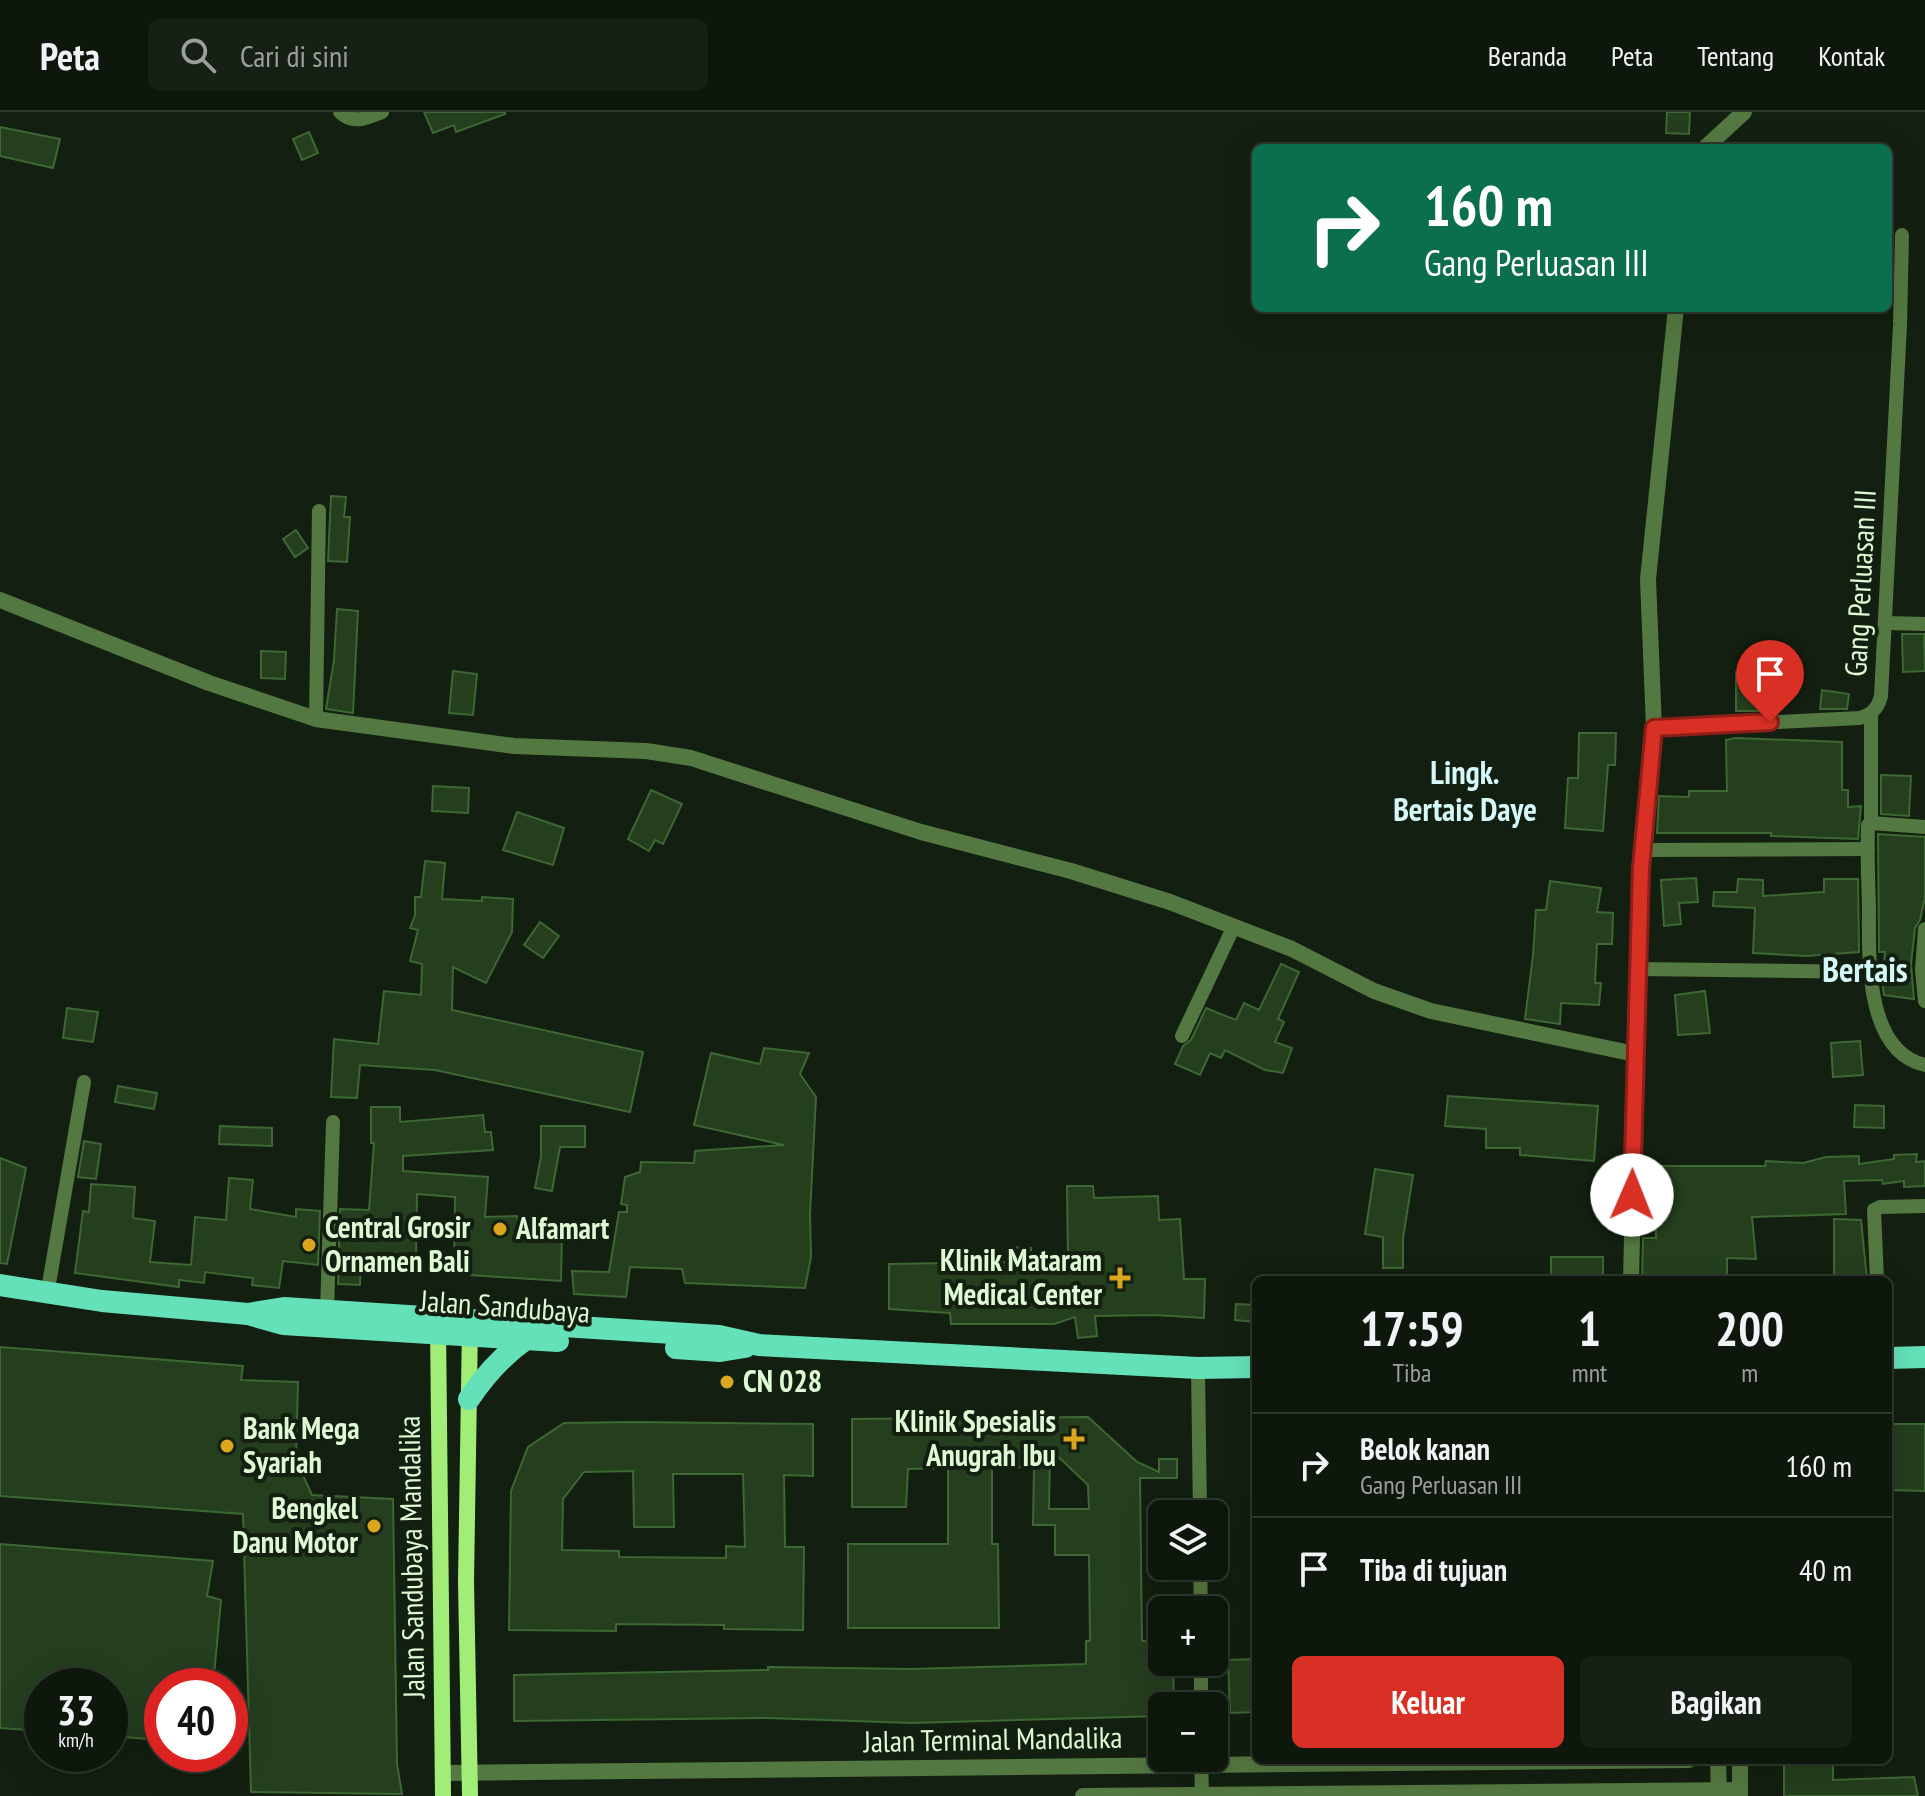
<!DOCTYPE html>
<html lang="id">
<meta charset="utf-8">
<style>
:root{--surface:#0e170c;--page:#172015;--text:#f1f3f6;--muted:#9b9f9d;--line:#2e362d;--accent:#d93025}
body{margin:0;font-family:"PT Sans Narrow",sans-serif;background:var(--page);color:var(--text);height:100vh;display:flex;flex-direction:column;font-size:30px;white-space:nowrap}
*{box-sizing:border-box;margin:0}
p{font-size:26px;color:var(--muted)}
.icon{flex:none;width:44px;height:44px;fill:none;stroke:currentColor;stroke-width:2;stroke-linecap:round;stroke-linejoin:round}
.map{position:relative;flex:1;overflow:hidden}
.details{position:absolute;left:1252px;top:1164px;width:640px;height:488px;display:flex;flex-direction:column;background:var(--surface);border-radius:12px;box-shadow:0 8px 32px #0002,0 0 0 2px var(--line)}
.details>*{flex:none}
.guide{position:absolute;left:1252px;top:32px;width:640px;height:168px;border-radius:12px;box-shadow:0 8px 32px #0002,0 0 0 2px var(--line);background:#0b6e4f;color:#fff;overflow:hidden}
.tools{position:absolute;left:1148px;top:1388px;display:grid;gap:16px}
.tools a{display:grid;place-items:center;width:80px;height:80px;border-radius:12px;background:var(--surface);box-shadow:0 8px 32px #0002,0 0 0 2px var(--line);font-size:40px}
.speed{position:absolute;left:24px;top:1556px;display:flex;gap:16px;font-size:40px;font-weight:700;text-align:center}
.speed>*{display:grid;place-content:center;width:104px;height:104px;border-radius:50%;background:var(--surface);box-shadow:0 8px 32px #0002,0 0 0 2px var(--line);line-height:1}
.speed small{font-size:20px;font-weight:400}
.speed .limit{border:12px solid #d22;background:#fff;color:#111}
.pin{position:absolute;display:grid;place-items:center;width:68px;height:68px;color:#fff;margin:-82px -34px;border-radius:50% 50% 50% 0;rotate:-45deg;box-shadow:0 0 8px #0007}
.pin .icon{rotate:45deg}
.me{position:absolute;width:88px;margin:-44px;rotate:1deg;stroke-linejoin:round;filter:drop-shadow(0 0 6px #0008)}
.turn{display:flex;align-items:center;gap:28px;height:168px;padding:0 40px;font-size:36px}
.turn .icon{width:104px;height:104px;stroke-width:2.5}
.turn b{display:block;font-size:56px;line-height:68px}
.eta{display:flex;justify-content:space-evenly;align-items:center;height:136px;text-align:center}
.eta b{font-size:48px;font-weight:700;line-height:56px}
.button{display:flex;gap:16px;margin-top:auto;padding:16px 40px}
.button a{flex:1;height:92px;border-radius:12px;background:var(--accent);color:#fff;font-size:32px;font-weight:700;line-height:92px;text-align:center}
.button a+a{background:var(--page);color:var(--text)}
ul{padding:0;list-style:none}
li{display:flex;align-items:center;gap:24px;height:104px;padding:0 40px;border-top:2px solid var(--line)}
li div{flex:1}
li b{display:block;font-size:30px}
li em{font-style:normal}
header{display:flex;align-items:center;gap:48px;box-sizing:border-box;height:112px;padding:0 40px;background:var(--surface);border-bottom:2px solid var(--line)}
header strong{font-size:38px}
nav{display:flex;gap:44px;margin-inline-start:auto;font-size:28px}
.search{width:560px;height:72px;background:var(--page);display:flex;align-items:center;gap:20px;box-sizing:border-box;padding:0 28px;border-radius:12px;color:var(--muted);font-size:30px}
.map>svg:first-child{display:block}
</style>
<header>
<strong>Peta</strong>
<div class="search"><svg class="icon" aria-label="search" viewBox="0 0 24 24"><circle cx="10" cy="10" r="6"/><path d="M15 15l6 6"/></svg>Cari di sini</div>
<nav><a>Beranda</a><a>Peta</a><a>Tentang</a><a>Kontak</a></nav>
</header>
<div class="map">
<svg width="1925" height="1684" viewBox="0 0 1925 1684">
<rect width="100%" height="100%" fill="#131f10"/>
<g fill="#243e1e" stroke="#3d6733" stroke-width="2" fill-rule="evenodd">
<path d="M424,0H505V2L456,20L454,13L433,21Z"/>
<path d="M1667,0H1690L1689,22L1666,21Z"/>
<path d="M0,15L60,27L53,56L0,44Z"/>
<path d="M309,20L318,41L302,48L293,27Z"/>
<path d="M331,384L346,385L344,405H350L347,450L328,449Z"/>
<path d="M296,418L308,436L295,445L283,427Z"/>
<path d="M337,497L358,499L353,601L326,597L334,548Z"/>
<path d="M1902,522H1924L1925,559L1903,560Z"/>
<path d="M261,539L286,540L285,567L261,566Z"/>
<path d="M453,559L477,562L473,603L449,601Z"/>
<path d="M1736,560H1754V574L1775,573L1776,599H1736Z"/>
<path d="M1822,578L1849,582L1847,597H1820Z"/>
<path d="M1579,621H1616L1615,653H1608L1603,719L1565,716L1568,666H1578Z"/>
<path d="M1736,626L1842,630V678H1848V695L1861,694L1858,727L1771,724V721H1657L1659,684L1689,685V679H1727L1726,628Z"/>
<path d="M1881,663L1911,664L1909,704L1881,702Z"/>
<path d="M433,674L469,676L468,701L432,699Z"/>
<path d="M651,678L682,692L663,732L655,728L649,739L628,727Z"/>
<path d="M517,700L564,716L553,753L503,738Z"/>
<path d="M1878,722L1925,725V786L1920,808L1915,816L1911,852L1914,887L1884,883L1882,868L1885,840H1879V837Z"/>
<path d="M425,749L445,751L442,787L482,789V785L513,787L512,820L486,871L453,855L452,898L643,940L630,1000L435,958L360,953L357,986L331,985L334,927L378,932L384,879L421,883L422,852L410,849L418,818L410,816L415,803V785H421Z"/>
<path d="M1696,766L1698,790L1679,791L1681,812L1664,814L1661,768Z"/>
<path d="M1738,767L1763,768V784L1824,780V767H1858L1859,840L1806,844L1753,841L1755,796L1713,794L1714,780H1737Z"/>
<path d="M1550,769L1601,776L1597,800L1613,801L1612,832H1597L1595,871H1601L1599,893L1561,891L1560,912L1525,907L1533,843L1536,798H1546Z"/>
<path d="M540,810L559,824L543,846L524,833Z"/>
<path d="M1281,852L1299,860L1278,907L1284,910L1275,930L1292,936L1283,961L1265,958L1225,938L1221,946L1210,941L1200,963L1175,952L1183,934L1191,928L1206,896L1236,908L1244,891L1259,898Z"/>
<path d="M1705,879L1710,921L1678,923L1675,883Z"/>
<path d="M67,896L98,900L93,930L63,926Z"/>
<path d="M1860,929L1863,963L1833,965L1831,931Z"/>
<path d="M764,936L809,941L800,962L816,985L810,1102L811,1145L805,1176L685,1171L682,1157L630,1155L626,1185L574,1182L572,1159L609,1160L619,1100H627V1093L621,1092L625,1065L640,1060L641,1050L694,1051L695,1039L784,1033L694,1013L711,941L760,952Z"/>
<path d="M118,974L157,981L154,997L115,990Z"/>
<path d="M1448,984L1598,994L1594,1049L1520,1043V1036H1486V1017L1445,1014Z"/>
<path d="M1855,993L1884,994V1016L1854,1015Z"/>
<path d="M371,995H400V1010L483,1003L485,1020H491L493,1038L403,1044V1059L488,1065L485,1105L517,1104L518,1117H562L561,1169L454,1162L455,1085L417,1082L416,1146L361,1145L360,1173L338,1172L340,1097L369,1098L374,1031H371Z"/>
<path d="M220,1014L272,1016V1034L219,1032Z"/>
<path d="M541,1014H585V1035H560L552,1079L535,1076L541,1045Z"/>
<path d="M84,1029L101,1032L96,1067L78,1065Z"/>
<path d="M1917,1042L1916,1050L1925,1049V1074L1904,1075V1069L1883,1072L1882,1068L1844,1069L1846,1102L1752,1105L1756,1147L1727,1146V1168H1642L1643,1126H1656V1054H1765L1766,1049L1803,1051L1826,1045L1859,1044V1052L1894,1047V1043Z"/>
<path d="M0,1046L26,1056L7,1152L0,1151Z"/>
<path d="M1375,1057L1413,1063L1403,1126V1156H1383V1125L1365,1122Z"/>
<path d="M229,1066L253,1068L250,1097L296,1105V1097L320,1099L318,1153L283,1149L279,1176L252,1173L253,1166L205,1160L204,1171L179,1168V1175L75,1161L83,1099L89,1100L91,1072L135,1075L133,1106L155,1109L150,1150L191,1153L195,1105L226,1108Z"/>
<path d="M1067,1074H1093L1094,1086L1158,1084L1159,1108L1180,1107L1184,1167H1205L1204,1206L1155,1203L1095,1204L1097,1224L1078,1226L1075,1205L1054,1212H951L950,1201L889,1197V1152L1006,1150V1135L1031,1136V1149L1068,1148Z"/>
<path d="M1834,1107L1861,1108L1867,1167H1834Z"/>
<rect x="1551" y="1145" width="52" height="23"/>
<path d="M1236,1192L1256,1193V1210L1235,1208Z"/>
<path d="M0,1235L243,1254L241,1268L298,1270L296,1348L312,1383L393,1387L397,1652L402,1682L251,1680L243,1402L0,1384Z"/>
<path d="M1088,1305L1137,1350L1159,1360V1347H1177V1366H1140L1142,1529H1162V1550H1173L1174,1594H1162V1604L912,1611L767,1606L514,1609V1563L768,1558V1555L911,1557L1086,1552V1529H1090L1089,1443H1055V1413H1033L1034,1355L992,1356V1432H998L999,1516H848V1432H948V1356L908,1357L906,1395H852V1307ZM1050,1337L1088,1373L1089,1397H1049Z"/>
<path d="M634,1310L813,1312V1364L784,1363L785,1435H804L803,1518L724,1517V1513L616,1512V1519L509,1518L511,1379L528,1335L564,1311ZM633,1359L634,1415H674L673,1362H743L745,1435L726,1434V1446L619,1445V1439L562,1438L563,1387L584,1360Z"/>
<path d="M1888,1312H1925V1379L1888,1378Z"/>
<path d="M0,1432L213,1449L207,1484L221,1488L213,1574H162V1628L110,1624V1574H42V1619L0,1616Z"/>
<path d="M1256,1547V1600L1230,1601L1228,1548Z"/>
<path d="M1784,1648H1833V1668L1914,1665L1918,1684H1784Z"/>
</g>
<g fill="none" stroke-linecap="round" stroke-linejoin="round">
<g stroke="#547841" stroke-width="14">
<path d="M340,0C353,13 367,6 382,0"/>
<path d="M1886,511L1925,512"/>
<path d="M1871,601V711L1868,713C1867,740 1868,767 1869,794C1869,843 1864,939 1925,953"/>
<path d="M316,607L319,399"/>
<path d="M1654,616L1860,606C1872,603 1878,596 1881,584L1900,213L1902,123"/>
<path d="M1871,711L1925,715"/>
<path d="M1643,738L1868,737"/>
<path d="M1925,817L1922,858L1925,889"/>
<path d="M1638,857L1870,860"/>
<path d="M1182,924L1234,814"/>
<path d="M1877,1168L1874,1098L1880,1095L1925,1094"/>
<path d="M47,1183L84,970"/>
<path d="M327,1199L333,1010"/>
<path d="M1198,1256L1200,1402"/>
<path d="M1200,1454L1201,1498"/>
<path d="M1201,1550V1594"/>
<path d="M1201,1646L1202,1681"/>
</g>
<g stroke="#547841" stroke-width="16">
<path d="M1705,36L1744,0"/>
<path d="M0,488L209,571L316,607L514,634L646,639L691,646L921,720L1071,759L1170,790L1292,837L1374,879L1431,899L1635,942"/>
<path d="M1631,1168L1641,756L1654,616L1648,467L1676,196"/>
<path d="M1718,1648L1719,1684"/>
<path d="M443,1661L1689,1648"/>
<path d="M1083,1684L1740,1678"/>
<path d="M1740,1684V1648"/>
</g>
<g stroke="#a2ed77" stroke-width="16">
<path d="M438,1214L443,1684"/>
<path d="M470,1684L466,1470L470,1213"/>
</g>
<g stroke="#64e1b8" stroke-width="22">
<path d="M0,1173L102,1189L248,1202L283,1212L558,1229"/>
<path d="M248,1202L284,1196L719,1224L759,1233L1198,1256L1256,1255"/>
<path d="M676,1236L720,1239L745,1235"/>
<path d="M1888,1246L1925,1245"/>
<path d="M469,1287C485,1263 502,1244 526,1227"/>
</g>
</g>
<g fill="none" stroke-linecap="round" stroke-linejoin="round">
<defs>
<path id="route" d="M1632,1083L1641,756L1654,616L1770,610"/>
</defs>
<use href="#route" stroke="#8d1f18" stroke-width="20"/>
<use href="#route" stroke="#d93025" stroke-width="14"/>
</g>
<g fill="#dba51d" stroke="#131f10" stroke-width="3">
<circle cx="500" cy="1117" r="8"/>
<circle cx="309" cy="1133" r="8"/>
<path d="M1116 1154h8v8h8v8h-8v8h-8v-8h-8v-8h8z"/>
<circle cx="727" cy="1270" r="8"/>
<path d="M1070 1315h8v8h8v8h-8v8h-8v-8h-8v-8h8z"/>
<circle cx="227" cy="1334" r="8"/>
<circle cx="374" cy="1414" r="8"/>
</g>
<g text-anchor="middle" stroke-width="8" stroke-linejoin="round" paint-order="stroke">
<g font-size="30" fill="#def9d4" stroke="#131f10">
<text transform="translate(1861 471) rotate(-87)" y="10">Gang Perluasan III</text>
<text transform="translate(505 1195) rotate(4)" y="10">Jalan Sandubaya</text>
<text transform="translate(412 1445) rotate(-91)" y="10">Jalan Sandubaya Mandalika</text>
<text transform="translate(993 1628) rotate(-1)" y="10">Jalan Terminal Mandalika</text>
</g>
<g font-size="30" font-weight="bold" fill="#def9d4" stroke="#131f10" text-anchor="start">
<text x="325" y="1126">Central Grosir<tspan x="325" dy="34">Ornamen Bali</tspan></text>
<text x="516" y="1127">Alfamart</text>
<text x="1102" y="1159" text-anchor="end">Klinik Mataram<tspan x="1102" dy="34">Medical Center</tspan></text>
<text x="743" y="1280">CN 028</text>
<text x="1056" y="1320" text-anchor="end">Klinik Spesialis<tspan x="1056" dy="34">Anugrah Ibu</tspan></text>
<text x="243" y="1327">Bank Mega<tspan x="243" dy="34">Syariah</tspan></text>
<text x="358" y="1407" text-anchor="end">Bengkel<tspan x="358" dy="34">Danu Motor</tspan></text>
</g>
<g font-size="32" font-weight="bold" fill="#d5f9f9" stroke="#131f10">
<text x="1465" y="672">Lingk.<tspan x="1465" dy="37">Bertais Daye</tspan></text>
</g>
<g font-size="34" font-weight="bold" fill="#d5f9f9" stroke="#131f10">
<text x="1865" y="870">Bertais</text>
</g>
</g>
</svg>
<div class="tools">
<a><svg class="icon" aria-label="layers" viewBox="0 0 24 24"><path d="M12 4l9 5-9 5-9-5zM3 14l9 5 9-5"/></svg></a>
<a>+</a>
<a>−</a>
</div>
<div class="speed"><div>33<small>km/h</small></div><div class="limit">40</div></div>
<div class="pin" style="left:1770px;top:610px;background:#d93025"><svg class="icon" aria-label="arrive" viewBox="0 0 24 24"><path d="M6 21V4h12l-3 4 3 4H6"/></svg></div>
<svg class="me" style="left:1632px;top:1083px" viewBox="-20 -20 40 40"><circle r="19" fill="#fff"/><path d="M0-13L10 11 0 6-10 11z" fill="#d93025"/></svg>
<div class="guide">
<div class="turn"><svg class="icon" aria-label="right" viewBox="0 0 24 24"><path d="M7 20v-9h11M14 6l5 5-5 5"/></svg><div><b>160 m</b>Gang Perluasan III</div></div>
</div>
<section class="details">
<div class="eta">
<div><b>17:59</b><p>Tiba</p></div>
<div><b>1</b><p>mnt</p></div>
<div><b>200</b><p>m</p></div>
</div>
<ul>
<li><svg class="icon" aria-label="right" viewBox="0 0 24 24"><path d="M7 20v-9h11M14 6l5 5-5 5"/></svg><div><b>Belok kanan</b><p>Gang Perluasan III</p></div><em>160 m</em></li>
<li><svg class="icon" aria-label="arrive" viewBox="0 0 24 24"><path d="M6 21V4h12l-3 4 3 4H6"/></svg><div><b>Tiba di tujuan</b></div><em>40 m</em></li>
</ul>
<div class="button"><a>Keluar</a><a>Bagikan</a></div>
</section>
</div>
